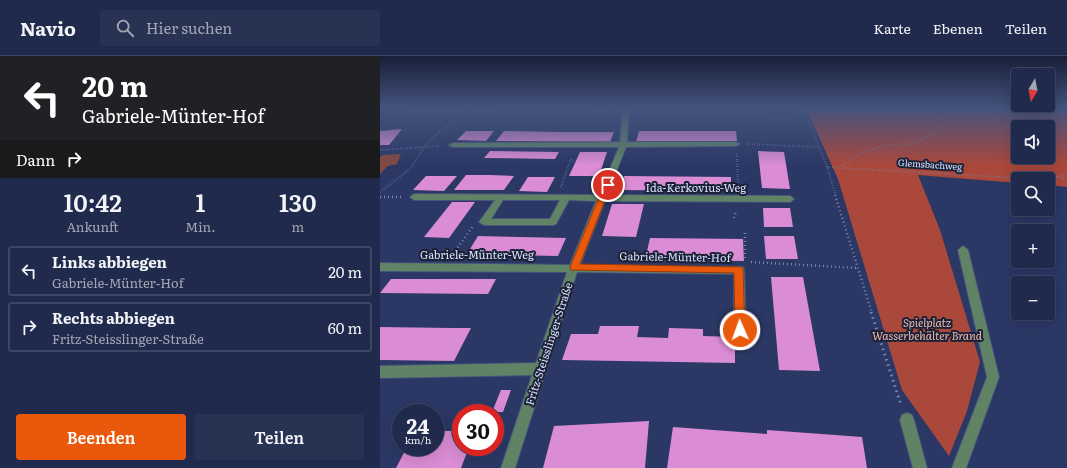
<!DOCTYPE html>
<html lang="de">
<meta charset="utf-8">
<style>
:root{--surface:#202a4c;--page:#283253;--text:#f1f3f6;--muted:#a2a7b5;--line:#3d4664;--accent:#ea580c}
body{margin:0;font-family:Literata,serif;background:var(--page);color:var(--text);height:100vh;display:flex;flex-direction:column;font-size:15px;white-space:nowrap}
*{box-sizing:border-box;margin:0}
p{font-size:13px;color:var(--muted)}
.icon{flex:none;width:22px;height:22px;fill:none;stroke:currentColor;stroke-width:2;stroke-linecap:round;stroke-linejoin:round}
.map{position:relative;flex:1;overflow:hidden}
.drawer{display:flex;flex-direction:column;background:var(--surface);width:380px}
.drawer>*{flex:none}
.banner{background:#202124;color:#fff;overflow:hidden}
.needle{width:26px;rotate:190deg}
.controls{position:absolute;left:631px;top:12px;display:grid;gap:8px}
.controls a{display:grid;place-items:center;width:44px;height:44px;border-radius:4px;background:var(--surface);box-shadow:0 4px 16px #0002,0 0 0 1px var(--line);font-size:20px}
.speed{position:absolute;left:12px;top:348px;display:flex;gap:8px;font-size:20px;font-weight:700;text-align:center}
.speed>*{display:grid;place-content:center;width:52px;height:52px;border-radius:50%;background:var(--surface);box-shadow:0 4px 16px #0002,0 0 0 1px var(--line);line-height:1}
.speed small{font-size:10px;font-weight:400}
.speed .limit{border:6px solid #d22;background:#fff;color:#111}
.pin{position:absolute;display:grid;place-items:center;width:34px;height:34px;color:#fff;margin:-17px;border:2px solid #fff;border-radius:50%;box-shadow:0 1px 4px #0007}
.me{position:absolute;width:44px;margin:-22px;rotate:358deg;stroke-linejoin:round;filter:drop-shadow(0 0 3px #0008)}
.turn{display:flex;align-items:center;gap:14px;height:84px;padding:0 16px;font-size:18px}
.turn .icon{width:52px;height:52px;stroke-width:2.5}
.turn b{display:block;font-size:28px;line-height:34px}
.then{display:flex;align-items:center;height:38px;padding:0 16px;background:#0003;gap:8px;font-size:15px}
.eta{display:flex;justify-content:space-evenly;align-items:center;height:68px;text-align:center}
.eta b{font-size:24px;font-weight:600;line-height:28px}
.action{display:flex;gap:8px;margin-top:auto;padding:8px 16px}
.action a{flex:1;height:46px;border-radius:4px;background:var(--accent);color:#fff;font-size:16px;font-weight:600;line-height:46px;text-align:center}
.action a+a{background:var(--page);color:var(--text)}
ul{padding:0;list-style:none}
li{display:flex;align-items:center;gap:12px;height:50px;margin:0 8px 6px;padding:0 8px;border:2px solid var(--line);border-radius:4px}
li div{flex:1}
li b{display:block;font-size:15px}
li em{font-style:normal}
header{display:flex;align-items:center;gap:24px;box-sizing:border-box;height:56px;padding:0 20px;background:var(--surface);border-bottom:1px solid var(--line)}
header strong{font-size:19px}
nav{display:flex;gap:22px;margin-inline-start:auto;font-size:14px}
.search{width:280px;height:36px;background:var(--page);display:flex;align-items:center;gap:10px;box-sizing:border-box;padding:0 14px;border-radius:4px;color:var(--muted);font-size:15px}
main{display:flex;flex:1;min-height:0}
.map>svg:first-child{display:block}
</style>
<header>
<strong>Navio</strong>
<div class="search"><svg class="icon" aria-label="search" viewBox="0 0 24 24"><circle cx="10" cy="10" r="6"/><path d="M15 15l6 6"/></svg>Hier suchen</div>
<nav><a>Karte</a><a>Ebenen</a><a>Teilen</a></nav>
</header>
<main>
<section class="drawer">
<div class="banner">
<div class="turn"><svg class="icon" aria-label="left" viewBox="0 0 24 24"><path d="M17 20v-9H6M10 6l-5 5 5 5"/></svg><div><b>20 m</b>Gabriele-Münter-Hof</div></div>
<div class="then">Dann<svg class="icon" aria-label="right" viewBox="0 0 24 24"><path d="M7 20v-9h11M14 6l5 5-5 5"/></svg></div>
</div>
<div class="eta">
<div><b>10:42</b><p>Ankunft</p></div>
<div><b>1</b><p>Min.</p></div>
<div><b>130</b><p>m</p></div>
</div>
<ul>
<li><svg class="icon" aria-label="left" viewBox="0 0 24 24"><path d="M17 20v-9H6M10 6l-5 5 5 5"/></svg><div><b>Links abbiegen</b><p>Gabriele-Münter-Hof</p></div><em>20 m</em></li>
<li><svg class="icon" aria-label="right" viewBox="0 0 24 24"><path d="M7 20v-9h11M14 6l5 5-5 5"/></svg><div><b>Rechts abbiegen</b><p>Fritz-Steisslinger-Straße</p></div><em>60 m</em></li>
</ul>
<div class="action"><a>Beenden</a><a>Teilen</a></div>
</section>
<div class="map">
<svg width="687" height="412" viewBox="0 0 687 412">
<rect width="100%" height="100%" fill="#2b3865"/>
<path fill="#824941" d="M21,98L17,108L8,110L0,118V101L3,99Z"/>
<path fill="#aa483c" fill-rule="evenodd" d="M426,52H687V131L668,129V123H638V127L538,119L560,174L600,306L587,355L569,400L522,334L458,123ZM638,71H668V101H638Z"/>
<g fill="#da8cd4">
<path d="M22,73L9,89H0V75Z"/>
<path d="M86,75H114L106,85L77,84Z"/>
<path d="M124,75L179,76H234L230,86L116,85Z"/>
<path d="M259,75H356L357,85L256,86Z"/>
<path d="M110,95L179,96L175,103L104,102Z"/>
<path d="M378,95L404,96L410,133L382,132Z"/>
<path d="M200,96H227L219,120H189Z"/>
<path d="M86,119H110L134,120L124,134H74Z"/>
<path d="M46,120H77L64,135L33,134Z"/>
<path d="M244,120L351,121V135L240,134Z"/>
<path d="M148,121H175L167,136L139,135Z"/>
<path d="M72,146H95L69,182L44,181Z"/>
<path d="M232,148H264L256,181L222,180Z"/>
<path d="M383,152H410L413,171H384Z"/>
<path d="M98,180L186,182L178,200L87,198Z"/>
<path d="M384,180H414L418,203H386Z"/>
<path d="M270,182L363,183L364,205L265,204Z"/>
<path d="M391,221H423L440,315L399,314Z"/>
<path d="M11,223H116L108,238L0,237Z"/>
<path d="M220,270H259L257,281L288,282L289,272L323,273V280L355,281V307L182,304L191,278H218Z"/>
<path d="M0,271L72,272H91L74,305L0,304Z"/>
<path d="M121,334H131L123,356H112Z"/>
<path d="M269,365L265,412H163L174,370Z"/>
<path d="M293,371L387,378V374L482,381L487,412H387V400V412H287Z"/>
<path d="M55,375H81V391H89L81,412H16L27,391H55Z"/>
</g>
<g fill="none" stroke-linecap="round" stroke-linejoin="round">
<defs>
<g id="minor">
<path d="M243,52H249L247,86H356L360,88L356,90L246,91L227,139L410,140L414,143L410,146L225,145L200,209L363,211L364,214L366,274L364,278L360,279L356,278L354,274V218L197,216L135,412H121L152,319L0,322V310L156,307L187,216L0,215V207L190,209L216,145L189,144L176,168L173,169H104L99,166L115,144H34L30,141L34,138L219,139L239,91H73L69,89L73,87L240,86ZM123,144H180L170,163H111Z"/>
<path d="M583,190L588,194L619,321L586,412H572L607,321L578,194Z"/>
<path d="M527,357L532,359L534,364L547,412H533L520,364L522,359Z"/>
</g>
</defs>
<use href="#minor" stroke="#47537d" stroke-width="2"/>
<g stroke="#7b87ac" stroke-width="2" stroke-dasharray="0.5 2" stroke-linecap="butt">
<path d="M16,52L83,57L138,52L202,53L234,57"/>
<path d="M325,52H356"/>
<path d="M424,52L447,111L456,140"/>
<path d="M0,53L13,52"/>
<path d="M257,59L362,58L429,66"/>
<path d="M367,88L439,91"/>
<path d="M0,94L60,90"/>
<path d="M357,98L358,131"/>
<path d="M462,110L480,97L508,89L532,88L555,77L559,65L567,54"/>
<path d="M447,111L653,123"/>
<path d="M676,121L687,123"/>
<path d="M656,123L676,121L687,118"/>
<path d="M181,131L191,103L194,107"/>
<path d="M0,136L31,112L45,90L58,77L76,65L83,57L82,52"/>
</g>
<g stroke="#7b87ac" stroke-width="2.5" stroke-dasharray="1 3" stroke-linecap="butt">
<path d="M455,139L492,257"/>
<path d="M0,141H22"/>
<path d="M354,162L356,155"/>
<path d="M365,177V203"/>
<path d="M73,198L93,170"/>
<path d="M371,206L478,212"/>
</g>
<path stroke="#7b87ac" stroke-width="3" stroke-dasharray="1.5 4" stroke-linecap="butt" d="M491,256L521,349"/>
<use href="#minor" fill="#608366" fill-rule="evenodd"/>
</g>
<linearGradient id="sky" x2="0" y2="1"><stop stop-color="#181f38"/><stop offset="0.48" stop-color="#44537e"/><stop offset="1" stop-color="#44537e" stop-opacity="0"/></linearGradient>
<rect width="687" height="109" fill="url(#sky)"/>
<path fill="#ea580c" stroke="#983908" d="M228,127L231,129L200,208L362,211L363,214L365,274L364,277L360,278L356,277L355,274L354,217L191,214L190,211L224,129Z"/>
<g text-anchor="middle" stroke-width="4" stroke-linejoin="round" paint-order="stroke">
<g font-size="9" fill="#d8e2fe" stroke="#1b2136">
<text transform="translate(550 109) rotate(4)" y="3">Glemsbachweg</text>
</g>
<g font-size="11" fill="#d8e2fe" stroke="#1b2136">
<text x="316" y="136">Ida-Kerkovius-Weg</text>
<text x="97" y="203">Gabriele-Münter-Weg</text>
<text transform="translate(295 201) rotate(1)" y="4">Gabriele-Münter-Hof</text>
<text transform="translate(169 288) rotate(-72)" y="4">Fritz-Steisslinger-Straße</text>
</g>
<g font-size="11" font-style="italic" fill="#f0bab0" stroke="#1b2136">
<text x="547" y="271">Spielplatz<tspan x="547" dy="13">Wasserbehälter Brand</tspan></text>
</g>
</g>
</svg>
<div class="controls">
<a><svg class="needle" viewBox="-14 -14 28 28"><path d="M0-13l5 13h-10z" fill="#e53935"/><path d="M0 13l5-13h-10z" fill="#a2a7b5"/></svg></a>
<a><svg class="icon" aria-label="sound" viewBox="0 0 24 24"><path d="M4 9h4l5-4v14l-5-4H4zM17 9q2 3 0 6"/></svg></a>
<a><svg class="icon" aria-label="search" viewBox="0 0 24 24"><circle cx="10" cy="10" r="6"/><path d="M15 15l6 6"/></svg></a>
<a>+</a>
<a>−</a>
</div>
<div class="speed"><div>24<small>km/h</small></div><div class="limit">30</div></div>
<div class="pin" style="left:228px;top:129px;background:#d93025"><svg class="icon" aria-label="arrive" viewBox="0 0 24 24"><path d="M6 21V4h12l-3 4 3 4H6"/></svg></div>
<svg class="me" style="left:360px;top:274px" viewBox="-20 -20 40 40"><circle r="17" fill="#ea580c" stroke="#fff" stroke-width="3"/><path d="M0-11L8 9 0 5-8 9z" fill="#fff"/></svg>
</div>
</main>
